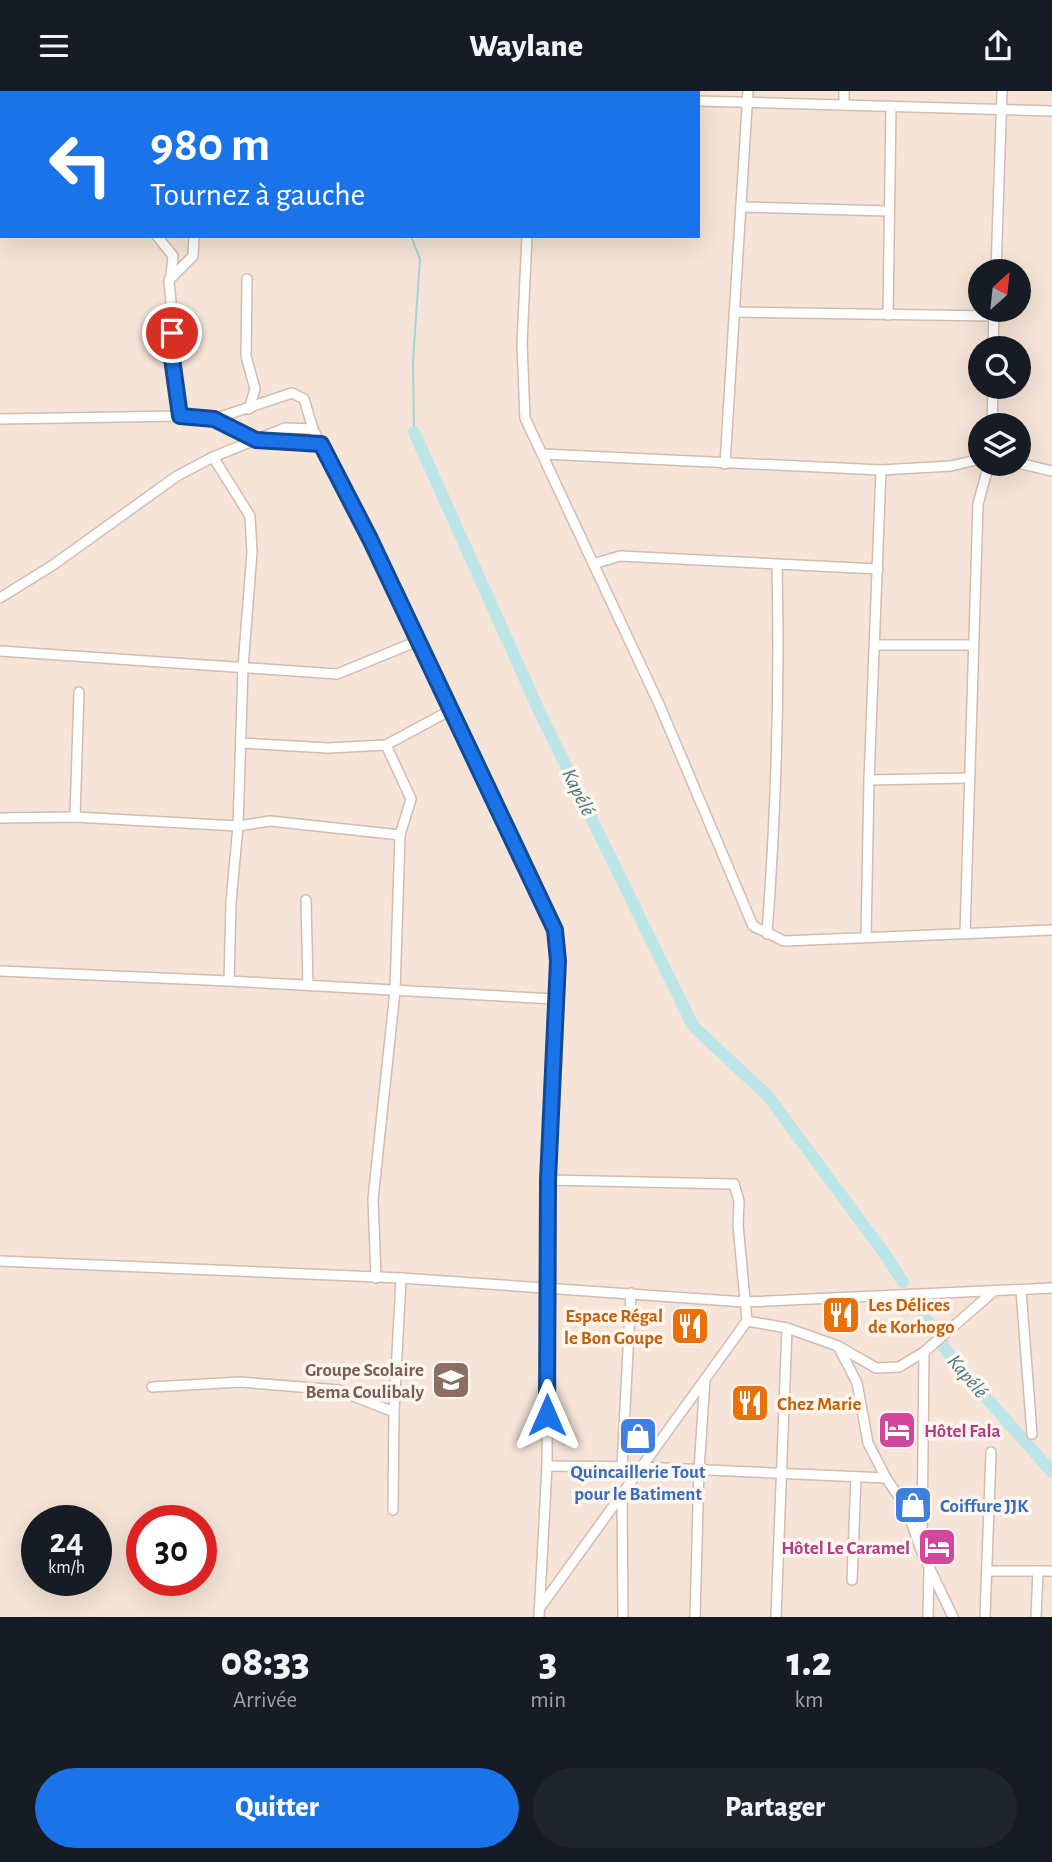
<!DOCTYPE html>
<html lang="fr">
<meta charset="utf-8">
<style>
:root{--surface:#171b24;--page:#20242c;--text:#f1f3f6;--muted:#9ea1a6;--accent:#1a73e8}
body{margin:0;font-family:"Alegreya Sans",sans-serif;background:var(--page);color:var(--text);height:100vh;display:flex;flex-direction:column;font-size:26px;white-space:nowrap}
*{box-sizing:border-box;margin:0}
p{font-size:23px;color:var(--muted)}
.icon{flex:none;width:38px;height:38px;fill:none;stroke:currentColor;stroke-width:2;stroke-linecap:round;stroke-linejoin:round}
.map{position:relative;height:1526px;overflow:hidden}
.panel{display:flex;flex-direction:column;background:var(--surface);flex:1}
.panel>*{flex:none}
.hud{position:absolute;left:0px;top:0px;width:700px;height:147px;box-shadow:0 7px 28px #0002;background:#1a73e8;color:#fff;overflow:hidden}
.needle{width:46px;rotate:27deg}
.buttons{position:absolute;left:968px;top:168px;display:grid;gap:14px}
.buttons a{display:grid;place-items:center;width:63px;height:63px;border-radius:50%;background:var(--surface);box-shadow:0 7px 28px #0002;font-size:35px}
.speed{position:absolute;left:21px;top:1414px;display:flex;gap:14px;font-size:35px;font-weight:700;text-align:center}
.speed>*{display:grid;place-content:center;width:91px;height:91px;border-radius:50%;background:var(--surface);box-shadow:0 7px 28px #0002;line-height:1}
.speed small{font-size:18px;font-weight:400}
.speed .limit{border:10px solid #d22;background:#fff;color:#111}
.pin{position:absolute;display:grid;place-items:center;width:60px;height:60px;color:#fff;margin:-30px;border:4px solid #fff;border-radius:50%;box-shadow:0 2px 7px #0007}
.me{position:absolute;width:77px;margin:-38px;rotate:0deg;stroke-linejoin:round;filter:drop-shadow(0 0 5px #0008)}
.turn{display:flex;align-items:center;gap:24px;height:147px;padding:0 35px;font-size:32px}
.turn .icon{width:91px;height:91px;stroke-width:2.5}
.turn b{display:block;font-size:49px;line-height:60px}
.eta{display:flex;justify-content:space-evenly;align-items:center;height:119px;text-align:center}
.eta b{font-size:42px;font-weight:800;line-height:49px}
.action{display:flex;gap:14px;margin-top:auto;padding:14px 35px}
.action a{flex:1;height:80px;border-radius:42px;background:var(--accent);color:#fff;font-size:28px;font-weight:800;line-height:80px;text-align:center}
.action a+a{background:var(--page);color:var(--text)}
header{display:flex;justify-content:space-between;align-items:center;height:91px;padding:0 35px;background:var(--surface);font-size:32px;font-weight:800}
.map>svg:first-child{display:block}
</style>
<header><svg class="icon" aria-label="menu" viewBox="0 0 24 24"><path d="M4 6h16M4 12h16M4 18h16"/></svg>Waylane<svg class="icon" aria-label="share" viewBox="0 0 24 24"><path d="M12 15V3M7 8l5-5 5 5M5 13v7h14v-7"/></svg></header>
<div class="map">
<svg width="1052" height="1526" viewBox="0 0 1052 1526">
<rect width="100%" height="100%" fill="#fdf3e9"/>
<path fill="#f5e4d7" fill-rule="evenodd" d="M0,0H1052V1526H0ZM2,2H698V145H2ZM980,180H1018V219H980ZM980,257H1018V296H980ZM980,334H1018V373H980ZM37,1430H96V1489H37ZM142,1430H201V1489H142Z"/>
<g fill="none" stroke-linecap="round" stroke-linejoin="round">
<g stroke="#a2d6d9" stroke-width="2">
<path d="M381,0L382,2"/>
<path d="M411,145L420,168L413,270L414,341"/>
</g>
<g stroke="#bce5e7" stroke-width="12">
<path d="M414,341L540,622L693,935L768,1005L884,1162L903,1191"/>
<path d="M919,1216L952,1268L1052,1381"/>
</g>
<defs>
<g id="minor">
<path d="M103,0V2"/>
<path d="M188,0V2"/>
<path d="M533,2V0"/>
<path d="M698,10L1052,20"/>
<path d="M844,14V0"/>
<path d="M741,116L889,120"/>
<path d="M157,145L173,165L171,185"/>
<path d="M527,145L522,253L525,327L659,613L753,835L784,850L1052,839"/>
<path d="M996,180L1002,0"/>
<path d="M247,188L246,265L255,298L249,318"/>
<path d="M734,221L994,225"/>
<path d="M888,224L891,15"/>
<path d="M993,257L994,219"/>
<path d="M180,325L171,260L172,223L169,189L193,165L194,145"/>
<path d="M0,328L180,325L214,328L292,302L304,308L313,338L370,448L555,839L558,870L548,1089L547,1375L539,1526"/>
<path d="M214,328L255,349L321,353"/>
<path d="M992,334L993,296"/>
<path d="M543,363L881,379L951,375L980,368"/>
<path d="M213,366L250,425L252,461L243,576L238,735L231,811L229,890"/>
<path d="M1018,372L1052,380"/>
<path d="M725,373L748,0"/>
<path d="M593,473L620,465L878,478"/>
<path d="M0,507L53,474L177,385L213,366L285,337L313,338"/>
<path d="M875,554H973"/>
<path d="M0,560L337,583L418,550"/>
<path d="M241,652L328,657L386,654L451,619"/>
<path d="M869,689L968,687"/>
<path d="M75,726L79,601"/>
<path d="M0,727L75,726L238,735L270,730L400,744"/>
<path d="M306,809L308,894"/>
<path d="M767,843C776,721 780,597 777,474"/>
<path d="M965,843L978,413L989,373"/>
<path d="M866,846L869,689L881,379"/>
<path d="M0,880L229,890L555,908"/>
<path d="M0,1170L401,1187L745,1211L1052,1197"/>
<path d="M376,1187L373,1108L395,900L400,744L411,708L386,654"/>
<path d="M1021,1199L1032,1343"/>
<path d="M747,1230L787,1237L838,1255L876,1277L899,1276L924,1261L994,1200"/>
<path d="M838,1255L857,1292L868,1352L886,1387L906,1416L921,1459L953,1526"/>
<path d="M152,1296L240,1291L338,1299L394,1321"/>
<path d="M547,1375L641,1376L886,1387"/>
<path d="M622,1376L631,1202"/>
<path d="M622,1405L623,1526"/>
<path d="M393,1419L394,1321L401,1187"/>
<path d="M922,1452L924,1261"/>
<path d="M987,1480H1052"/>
<path d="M852,1489L856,1386"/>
<path d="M539,1518L747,1230L738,1134L739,1110L734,1093L548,1089"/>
<path d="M695,1526L699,1379L705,1288"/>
<path d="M776,1526L787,1237"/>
<path d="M928,1526L929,1477"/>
<path d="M985,1526L991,1361"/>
<path d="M1036,1526L1038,1480"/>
</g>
</defs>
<use href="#minor" stroke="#d2bcb0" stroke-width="12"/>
<use href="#minor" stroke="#fff" stroke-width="9"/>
</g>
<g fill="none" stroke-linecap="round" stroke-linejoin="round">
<defs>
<path id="route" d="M172,242L171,260L180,325L214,328L256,349L321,353L370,448L555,839L558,870L548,1089L547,1324"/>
</defs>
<use href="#route" stroke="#114b97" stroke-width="18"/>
<use href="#route" stroke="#1a73e8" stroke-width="12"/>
</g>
<defs>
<symbol id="restaurant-square" viewBox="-11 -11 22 22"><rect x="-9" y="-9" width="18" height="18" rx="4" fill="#e8710a" stroke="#fff7ef"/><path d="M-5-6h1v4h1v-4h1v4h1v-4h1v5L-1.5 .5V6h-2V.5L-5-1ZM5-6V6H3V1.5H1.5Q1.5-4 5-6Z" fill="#fff"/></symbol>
<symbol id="school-square" viewBox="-11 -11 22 22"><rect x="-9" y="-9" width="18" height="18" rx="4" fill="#8d6e63" stroke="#fff7ef"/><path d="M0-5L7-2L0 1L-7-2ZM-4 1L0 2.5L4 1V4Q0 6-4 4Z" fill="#fff"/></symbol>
<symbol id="hotel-square" viewBox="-11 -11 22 22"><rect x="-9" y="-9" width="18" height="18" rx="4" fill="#d1479c" stroke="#fff7ef"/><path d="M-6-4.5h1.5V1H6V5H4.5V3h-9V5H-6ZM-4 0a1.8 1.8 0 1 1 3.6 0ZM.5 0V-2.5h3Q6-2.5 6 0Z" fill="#fff"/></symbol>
<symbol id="shop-square" viewBox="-11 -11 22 22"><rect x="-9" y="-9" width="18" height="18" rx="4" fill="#3f7fe0" stroke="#fff7ef"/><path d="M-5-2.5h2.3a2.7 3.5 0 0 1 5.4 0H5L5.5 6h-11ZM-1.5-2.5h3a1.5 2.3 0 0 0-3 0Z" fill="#fff"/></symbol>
</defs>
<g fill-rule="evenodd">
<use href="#restaurant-square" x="819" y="1202" width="44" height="44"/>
<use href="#restaurant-square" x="668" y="1213" width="44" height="44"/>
<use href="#school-square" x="429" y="1267" width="44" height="44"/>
<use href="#restaurant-square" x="728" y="1290" width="44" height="44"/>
<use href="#hotel-square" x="875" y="1317" width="44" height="44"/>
<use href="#shop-square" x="616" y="1323" width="44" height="44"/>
<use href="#shop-square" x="891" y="1392" width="44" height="44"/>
<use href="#hotel-square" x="915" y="1434" width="44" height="44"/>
</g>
<g text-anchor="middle" stroke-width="7" stroke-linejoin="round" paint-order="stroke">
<g font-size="19" font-weight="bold" fill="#c56008" stroke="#fff7ef" text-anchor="start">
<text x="868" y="1220">Les Délices<tspan x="868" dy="22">de Korhogo</tspan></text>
<text x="663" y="1231" text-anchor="end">Espace Régal<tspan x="663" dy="22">le Bon Goupe</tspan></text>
<text x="777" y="1319">Chez Marie</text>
</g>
<g font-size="19" font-weight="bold" fill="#785e54" stroke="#fff7ef" text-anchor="end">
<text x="424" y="1285">Groupe Scolaire<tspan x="424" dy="22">Bema Coulibaly</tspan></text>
</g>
<g font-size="19" font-weight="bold" fill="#b23c85" stroke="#fff7ef" text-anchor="start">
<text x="924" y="1346">Hôtel Fala</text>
<text x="910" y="1463" text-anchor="end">Hôtel Le Caramel</text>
</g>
<g font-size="19" font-weight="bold" fill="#366cbe" stroke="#fff7ef">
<text x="638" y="1387">Quincaillerie Tout<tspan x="638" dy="22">pour le Batiment</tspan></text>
<text x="940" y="1421" text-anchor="start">Coiffure JJK</text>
</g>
<g font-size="21" font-style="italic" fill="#3e787d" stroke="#fff7ef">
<text transform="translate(579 701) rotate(64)" y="7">Kapélé</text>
<text transform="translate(968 1285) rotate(50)" y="7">Kapélé</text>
</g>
</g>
</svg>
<div class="buttons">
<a><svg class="needle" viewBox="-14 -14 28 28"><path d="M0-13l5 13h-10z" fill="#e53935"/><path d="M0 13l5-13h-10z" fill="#9ea1a6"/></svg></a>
<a><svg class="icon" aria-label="search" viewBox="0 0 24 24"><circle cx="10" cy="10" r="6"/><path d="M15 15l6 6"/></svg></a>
<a><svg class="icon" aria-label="layers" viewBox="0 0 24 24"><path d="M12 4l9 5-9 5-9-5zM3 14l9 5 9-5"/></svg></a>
</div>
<div class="speed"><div>24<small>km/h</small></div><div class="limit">30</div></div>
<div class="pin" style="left:172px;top:242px;background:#d93025"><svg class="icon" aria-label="arrive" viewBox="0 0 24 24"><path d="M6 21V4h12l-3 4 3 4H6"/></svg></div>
<svg class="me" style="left:547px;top:1324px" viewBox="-20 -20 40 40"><path d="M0-17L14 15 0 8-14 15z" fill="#1a73e8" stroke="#fff" stroke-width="4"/></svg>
<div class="hud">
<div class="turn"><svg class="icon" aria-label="left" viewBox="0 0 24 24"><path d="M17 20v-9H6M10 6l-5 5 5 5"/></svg><div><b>980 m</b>Tournez à gauche</div></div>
</div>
</div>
<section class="panel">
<div class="eta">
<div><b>08:33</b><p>Arrivée</p></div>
<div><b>3</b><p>min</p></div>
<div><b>1.2</b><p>km</p></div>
</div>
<div class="action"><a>Quitter</a><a>Partager</a></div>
</section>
